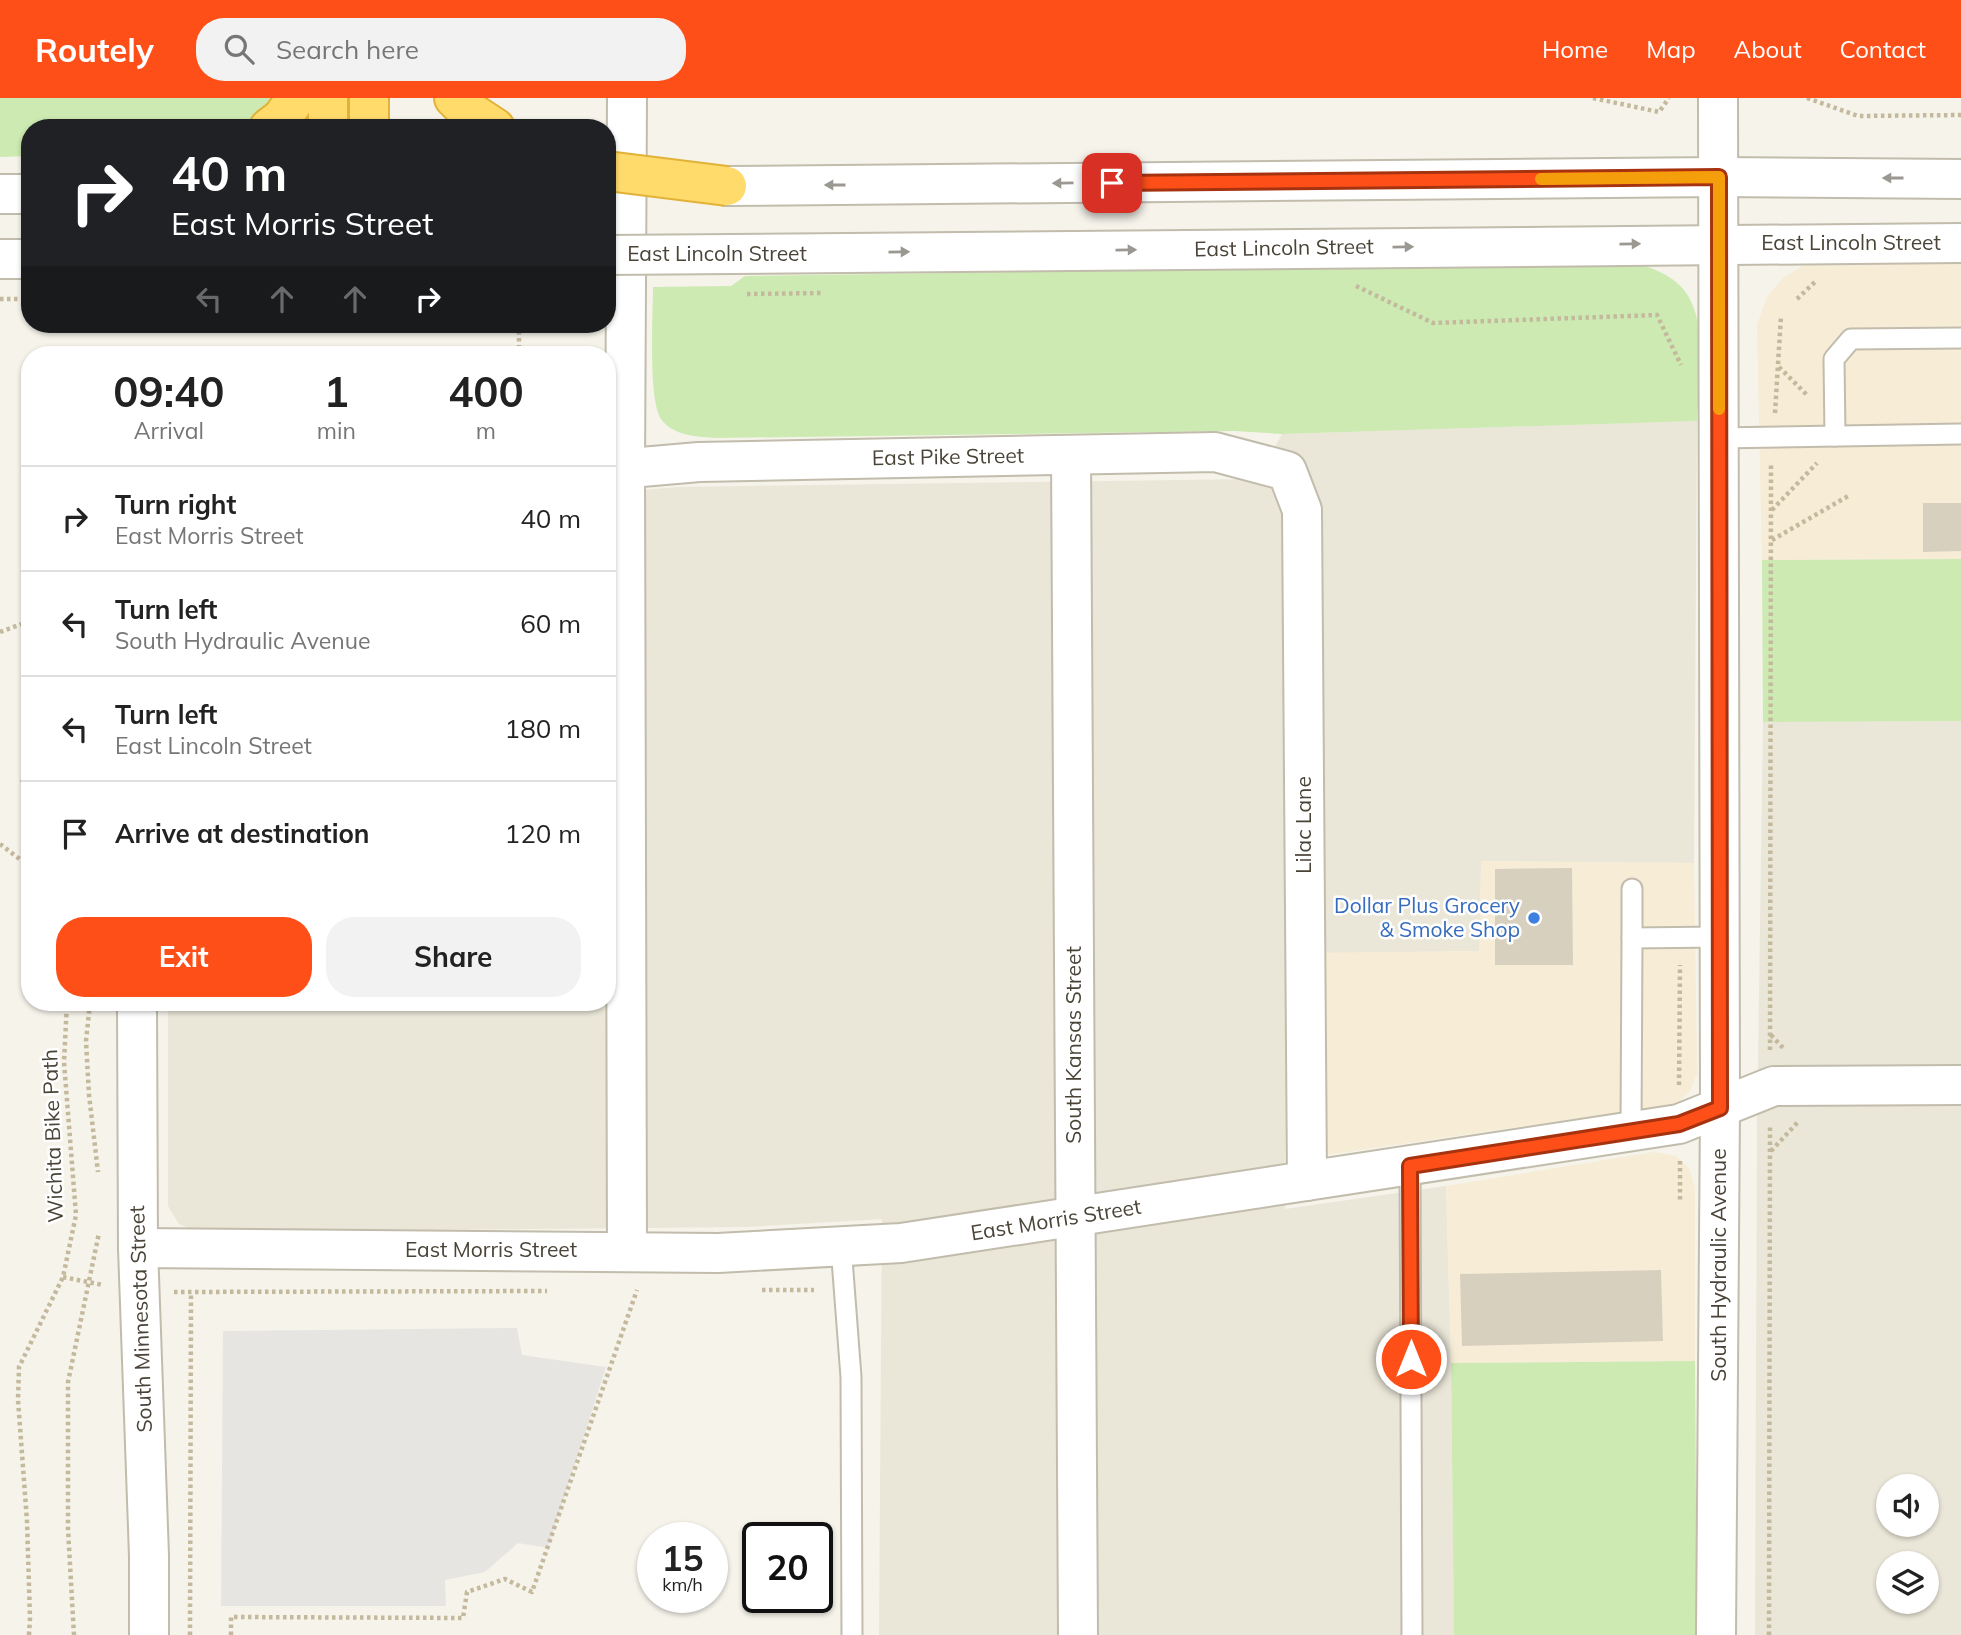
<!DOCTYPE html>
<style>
:root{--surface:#fff;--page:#f2f2f2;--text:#222;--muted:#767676;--line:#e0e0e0;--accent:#ff4f18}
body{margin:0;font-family:Mulish,sans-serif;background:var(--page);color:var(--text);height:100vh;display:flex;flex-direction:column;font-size:26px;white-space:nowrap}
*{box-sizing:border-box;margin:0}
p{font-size:23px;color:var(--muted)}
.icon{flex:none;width:38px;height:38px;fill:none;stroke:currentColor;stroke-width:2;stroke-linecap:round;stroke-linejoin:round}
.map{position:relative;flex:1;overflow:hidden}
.drawer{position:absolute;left:21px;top:248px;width:595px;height:665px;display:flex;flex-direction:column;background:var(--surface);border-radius:28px;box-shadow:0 2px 5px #0004}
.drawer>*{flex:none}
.hud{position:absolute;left:21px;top:21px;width:595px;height:214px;border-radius:28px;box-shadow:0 2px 5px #0004;background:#202124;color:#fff;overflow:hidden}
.fabs{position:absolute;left:1876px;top:1376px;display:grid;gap:14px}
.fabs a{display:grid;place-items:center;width:63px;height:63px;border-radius:50%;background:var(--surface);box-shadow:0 2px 5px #0004;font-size:35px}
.speed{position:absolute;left:637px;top:1424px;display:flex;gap:14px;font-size:35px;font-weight:700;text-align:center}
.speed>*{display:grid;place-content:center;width:91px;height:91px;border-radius:50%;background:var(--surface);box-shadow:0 2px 5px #0004;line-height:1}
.speed small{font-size:18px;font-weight:400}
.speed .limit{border:4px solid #111;border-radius:10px;background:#fff;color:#111}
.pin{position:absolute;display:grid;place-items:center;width:60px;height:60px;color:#fff;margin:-30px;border-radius:14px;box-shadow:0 4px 10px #0006}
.me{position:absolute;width:77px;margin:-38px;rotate:0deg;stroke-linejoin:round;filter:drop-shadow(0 0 5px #0008)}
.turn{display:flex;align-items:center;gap:24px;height:147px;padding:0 35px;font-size:32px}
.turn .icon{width:91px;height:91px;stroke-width:2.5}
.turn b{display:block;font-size:49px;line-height:60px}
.lanes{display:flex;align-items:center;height:66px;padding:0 35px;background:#0003;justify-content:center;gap:35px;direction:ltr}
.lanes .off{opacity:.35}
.eta{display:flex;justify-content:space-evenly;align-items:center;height:119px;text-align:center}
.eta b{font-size:42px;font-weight:700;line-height:49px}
.action{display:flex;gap:14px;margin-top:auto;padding:14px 35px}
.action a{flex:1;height:80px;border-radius:28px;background:var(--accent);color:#fff;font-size:28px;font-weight:700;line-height:80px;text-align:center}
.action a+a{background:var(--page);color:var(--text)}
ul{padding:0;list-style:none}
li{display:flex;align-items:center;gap:21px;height:105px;padding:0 35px;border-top:2px solid var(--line)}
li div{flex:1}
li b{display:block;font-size:26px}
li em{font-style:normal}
header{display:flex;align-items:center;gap:42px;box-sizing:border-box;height:98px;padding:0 35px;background:var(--accent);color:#fff}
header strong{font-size:33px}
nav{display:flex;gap:38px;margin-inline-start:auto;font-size:24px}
.search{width:490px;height:63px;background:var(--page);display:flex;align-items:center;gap:18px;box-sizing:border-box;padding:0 24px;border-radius:28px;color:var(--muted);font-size:26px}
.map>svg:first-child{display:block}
</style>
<header>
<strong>Routely</strong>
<div class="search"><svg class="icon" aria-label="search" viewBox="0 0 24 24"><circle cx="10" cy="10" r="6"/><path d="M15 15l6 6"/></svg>Search here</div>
<nav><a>Home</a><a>Map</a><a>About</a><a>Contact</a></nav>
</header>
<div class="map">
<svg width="1961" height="1537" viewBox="0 0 1961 1537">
<rect width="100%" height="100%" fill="#f5f3ea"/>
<g fill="#eae6d8" fill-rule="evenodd">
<path d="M1697,323L1694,765L1481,763L1480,853L1287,856L1285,1111L1446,1088L1451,1265L1454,1537H879L882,1121L746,1129L198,1134L179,1126L168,1108V905H607V395L678,389L1257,381L1282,336Z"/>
<path d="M1961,623V1537H1755L1757,1035L1763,624ZM1888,1388H1927V1426H1888ZM1888,1465H1927V1503H1888Z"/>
</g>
<g fill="#f7ecd6">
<path d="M1961,163V461L1762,462L1757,227L1767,199L1782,181L1802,168L1836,164Z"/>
<path d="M1481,763L1694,765L1697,975L1690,994L1676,1006L1285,1063L1287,855L1479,853Z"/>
<path d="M1654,1054L1676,1058L1689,1070L1695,1090V1263L1451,1265L1446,1088Z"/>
</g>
<g fill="#cceab2">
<path d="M0,0H275L254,25L245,30H30V58L0,59Z"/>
<path d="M1637,165C1651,170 1665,175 1676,184C1712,213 1698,282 1697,323L1282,336L1235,333L717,340C698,339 673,338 661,321C648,301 653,216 653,189L731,188L745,178Z"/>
<path d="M1961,461V623L1763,624L1762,462Z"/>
<path d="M1695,1263L1697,1537H1454L1451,1265Z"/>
</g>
<path fill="#e7e5e2" d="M517,1230L522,1257L606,1269L548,1450L518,1445L485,1474L445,1482L446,1508H221L223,1233Z"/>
<g fill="#d8d0bf">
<path d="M1923,405H1961V453L1923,454Z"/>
<path d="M1572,770L1573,867H1495V771Z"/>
<path d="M1661,1172L1663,1243L1462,1248L1460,1176Z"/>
</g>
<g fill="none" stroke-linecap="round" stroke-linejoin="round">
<defs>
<g id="service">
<path d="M1835,338L1834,261L1851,241L1961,240"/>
<path d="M1719,340L1961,336"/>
<path d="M1632,791V840"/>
<path d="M1631,1034L1632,840L1720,839"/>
<path d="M1410,1068L1412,1537"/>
<path d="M841,1148L851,1279L852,1537"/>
</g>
<g id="minor">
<path d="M1071,357L1078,1537"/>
<path d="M607,372L699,364L1215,354L1287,373L1302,412L1307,1083"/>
<path d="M137,905L138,1150L149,1458V1537"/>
<path d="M138,1150L718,1155L901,1145L1679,1026L1774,988L1961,987"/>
<path d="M627,1153L625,371L627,0"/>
</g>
<g id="tertiary">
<path d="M727,88L1719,79L1961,81"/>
<path d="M0,96H30"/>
<path d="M732,156L1961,145"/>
<path d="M0,161H30"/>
<path d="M1716,1537L1720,1010L1718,0"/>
</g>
<g id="motorway">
<path d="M369,0V30"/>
<path d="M454,0L463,9L495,30"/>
<path d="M269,30L282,20L296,0"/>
<path d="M328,30V0"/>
</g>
</defs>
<use href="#service" stroke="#c1bcac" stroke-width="23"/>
<use href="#minor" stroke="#c1bcac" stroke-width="42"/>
<use href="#tertiary" stroke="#c1bcac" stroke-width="42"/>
<use href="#motorway" stroke="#e2b238" stroke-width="42"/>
<g stroke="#c4b99d" stroke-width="4.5" stroke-dasharray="3.5 3.5" stroke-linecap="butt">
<path d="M1593,0L1659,14L1669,0"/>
<path d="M1807,0L1858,18L1961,17"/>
<path d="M1356,188L1433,225L1657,217L1681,267"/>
<path d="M747,196L823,195"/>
<path d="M0,201H30"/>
<path d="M1797,201L1817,182"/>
<path d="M519,226V250L526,257"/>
<path d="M1779,269L1807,297"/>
<path d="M1775,315L1781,218"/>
<path d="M1772,412L1817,365"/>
<path d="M1772,442L1850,397"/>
<path d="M0,534L30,523"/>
<path d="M30,662L22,681L30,702"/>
<path d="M0,746L30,769"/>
<path d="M90,905L86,943L89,997L98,1074"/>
<path d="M1771,937L1784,951"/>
<path d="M1770,952L1771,365"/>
<path d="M1679,987L1680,867"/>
<path d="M1771,1053L1798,1024"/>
<path d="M1680,1063V1103"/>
<path d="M63,1179L103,1187"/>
<path d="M762,1192H814"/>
<path d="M174,1194L547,1193"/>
<path d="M29,1537L30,1520L27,1423L18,1302L19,1269L63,1179L76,1117L64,964L67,905"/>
<path d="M74,1537L68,1431V1284L99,1135"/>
<path d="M190,1537L191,1194"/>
<path d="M231,1537V1519L463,1520L467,1494L505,1481L532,1494L637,1192"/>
<path d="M1769,1537L1770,1027"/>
</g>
<use href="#service" stroke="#fff" stroke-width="19"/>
<use href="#minor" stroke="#fff" stroke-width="38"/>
<use href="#tertiary" stroke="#fff" stroke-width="38"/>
<use href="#motorway" stroke="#ffdb6c" stroke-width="38"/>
<defs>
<path id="tertiary-bridge" d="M607,157L732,156"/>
<path id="motorway-bridge" d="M607,73L727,88"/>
</defs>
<use href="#tertiary-bridge" stroke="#c1bcac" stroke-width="42" stroke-linecap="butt"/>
<use href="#motorway-bridge" stroke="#e2b238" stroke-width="42" stroke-linecap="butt"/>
<use href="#tertiary-bridge" stroke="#fff" stroke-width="38"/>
<use href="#motorway-bridge" stroke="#ffdb6c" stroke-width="38"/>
</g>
<defs><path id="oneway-solid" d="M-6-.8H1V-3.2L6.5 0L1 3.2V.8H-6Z" transform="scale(1.75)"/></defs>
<g fill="#9b9892">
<use href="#oneway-solid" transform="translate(1893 80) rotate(-180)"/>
<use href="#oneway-solid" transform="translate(1063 85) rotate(179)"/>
<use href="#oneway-solid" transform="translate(835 87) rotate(180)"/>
<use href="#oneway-solid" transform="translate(1630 146) rotate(-1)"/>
<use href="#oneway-solid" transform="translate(1403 149) rotate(-1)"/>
<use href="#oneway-solid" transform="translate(1126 152) rotate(-1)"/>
<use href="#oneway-solid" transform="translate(899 154) rotate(-1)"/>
</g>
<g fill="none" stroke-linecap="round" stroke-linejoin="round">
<defs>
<path id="route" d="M1112,85L1719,79L1720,1010L1679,1026L1410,1068L1411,1261"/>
</defs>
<use href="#route" stroke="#a63310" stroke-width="18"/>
<use href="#route" stroke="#ff4f18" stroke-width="12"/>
<path stroke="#f59e0b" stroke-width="12" d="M1541,81L1719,79V311"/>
</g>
<circle fill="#3f7fe0" stroke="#fff" stroke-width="2.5" cx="1534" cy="820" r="7"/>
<g text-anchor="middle" stroke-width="5" stroke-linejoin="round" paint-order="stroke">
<g font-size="21" fill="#4a4438" stroke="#fff">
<text x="1851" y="152">East Lincoln Street</text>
<text transform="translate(1284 150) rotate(-1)" y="7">East Lincoln Street</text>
<text x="717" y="163">East Lincoln Street</text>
<text transform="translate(948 359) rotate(-1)" y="7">East Pike Street</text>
<text transform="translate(1304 727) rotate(-90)" y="7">Lilac Lane</text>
<text transform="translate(1074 947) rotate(-90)" y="7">South Kansas Street</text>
<text transform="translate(53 1038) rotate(-92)" y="7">Wichita Bike Path</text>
<text transform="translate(1056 1122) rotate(-9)" y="7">East Morris Street</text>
<text x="491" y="1159">East Morris Street</text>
<text transform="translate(1719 1167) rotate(-90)" y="7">South Hydraulic Avenue</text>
<text transform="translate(141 1221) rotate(-92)" y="7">South Minnesota Street</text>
</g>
<g font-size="21" fill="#366cbe" stroke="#fff" text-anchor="end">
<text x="1520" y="815">Dollar Plus Grocery<tspan x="1520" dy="24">&amp; Smoke Shop</tspan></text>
</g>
</g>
</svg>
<div class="fabs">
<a><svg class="icon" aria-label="sound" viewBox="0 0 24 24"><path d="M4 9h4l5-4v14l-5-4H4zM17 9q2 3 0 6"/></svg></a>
<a><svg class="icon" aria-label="layers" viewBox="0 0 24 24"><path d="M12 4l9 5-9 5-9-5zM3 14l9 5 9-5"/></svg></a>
</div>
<div class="speed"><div>15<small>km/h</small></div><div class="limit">20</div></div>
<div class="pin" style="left:1112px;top:85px;background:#d93025"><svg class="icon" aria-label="arrive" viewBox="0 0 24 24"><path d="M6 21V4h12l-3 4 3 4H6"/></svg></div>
<svg class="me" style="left:1411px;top:1261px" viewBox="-20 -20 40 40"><circle r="17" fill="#ff4f18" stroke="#fff" stroke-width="3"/><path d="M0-11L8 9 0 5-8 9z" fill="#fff"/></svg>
<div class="hud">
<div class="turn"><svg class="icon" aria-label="right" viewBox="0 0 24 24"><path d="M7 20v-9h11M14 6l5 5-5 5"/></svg><div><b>40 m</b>East Morris Street</div></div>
<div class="lanes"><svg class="icon off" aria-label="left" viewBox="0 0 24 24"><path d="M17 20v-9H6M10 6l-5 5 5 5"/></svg><svg class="icon off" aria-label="ahead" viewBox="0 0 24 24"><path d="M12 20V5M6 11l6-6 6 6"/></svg><svg class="icon off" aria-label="ahead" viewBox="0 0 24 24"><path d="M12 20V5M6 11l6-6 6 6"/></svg><svg class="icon" aria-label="right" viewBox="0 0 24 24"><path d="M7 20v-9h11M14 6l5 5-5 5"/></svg></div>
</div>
<section class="drawer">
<div class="eta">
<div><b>09:40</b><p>Arrival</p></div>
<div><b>1</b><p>min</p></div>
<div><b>400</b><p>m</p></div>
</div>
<ul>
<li><svg class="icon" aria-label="right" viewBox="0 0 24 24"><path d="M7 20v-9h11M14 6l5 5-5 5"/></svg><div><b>Turn right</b><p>East Morris Street</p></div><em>40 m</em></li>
<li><svg class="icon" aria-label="left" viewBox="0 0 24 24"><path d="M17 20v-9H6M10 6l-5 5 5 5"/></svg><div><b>Turn left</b><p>South Hydraulic Avenue</p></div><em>60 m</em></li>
<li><svg class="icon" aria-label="left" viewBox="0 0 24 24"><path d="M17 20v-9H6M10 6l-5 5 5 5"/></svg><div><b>Turn left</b><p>East Lincoln Street</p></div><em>180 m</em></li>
<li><svg class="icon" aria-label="arrive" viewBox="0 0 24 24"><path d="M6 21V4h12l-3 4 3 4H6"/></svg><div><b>Arrive at destination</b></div><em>120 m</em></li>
</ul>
<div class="action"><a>Exit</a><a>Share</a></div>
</section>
</div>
